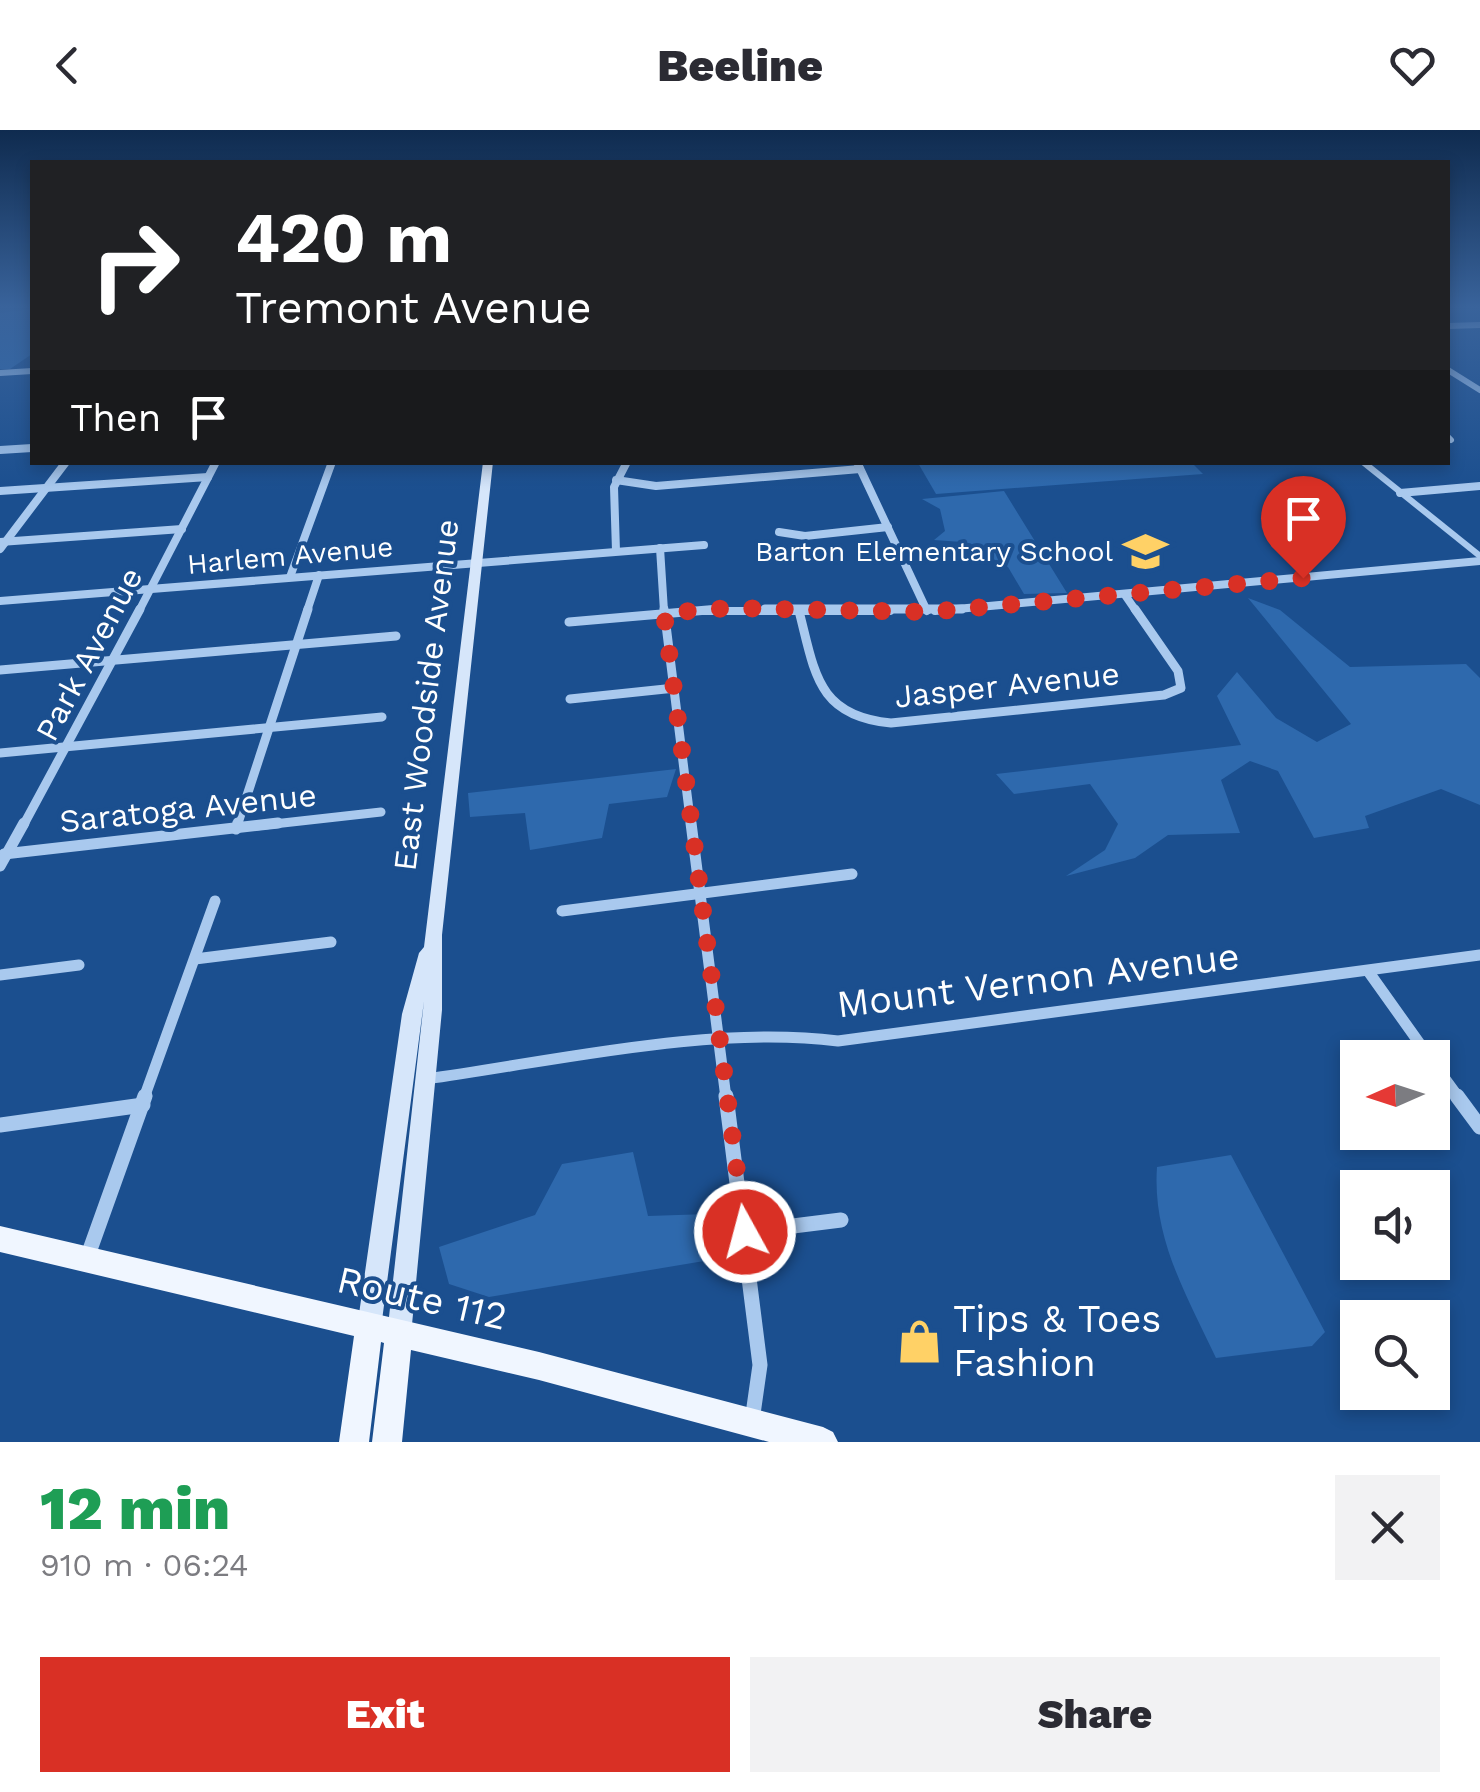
<!DOCTYPE html>
<meta charset="utf-8">
<style>
:root{--surface:#fff;--page:#f2f2f3;--text:#2b2b33;--muted:#7c7c81;--accent:#d93025}
body{margin:0;font-family:"Work Sans",sans-serif;background:var(--page);color:var(--text);height:100vh;display:flex;flex-direction:column;font-size:38px;white-space:nowrap}
*{box-sizing:border-box;margin:0}
p{font-size:32px;color:var(--muted)}
.icon{flex:none;width:55px;height:55px;fill:none;stroke:currentColor;stroke-width:2;stroke-linecap:round;stroke-linejoin:round}
.map{position:relative;height:1312px;overflow:hidden}
.side{display:flex;flex-direction:column;background:var(--surface);flex:1}
.side>*{flex:none}
.hud{position:absolute;left:30px;top:30px;width:1420px;height:305px;border-radius:0px;box-shadow:0 5px 15px #0003;background:#202124;color:#fff;overflow:hidden}
.needle{width:65px;rotate:267deg}
.controls{position:absolute;left:1340px;top:910px;display:grid;gap:20px}
.controls a{display:grid;place-items:center;width:110px;height:110px;border-radius:0px;background:var(--surface);box-shadow:0 5px 15px #0003;font-size:50px}
.pin{position:absolute;display:grid;place-items:center;width:85px;height:85px;color:#fff;margin:-102px -42px;border-radius:50% 50% 50% 0;rotate:-45deg;box-shadow:0 0 10px #0007}
.pin .icon{rotate:45deg}
.me{position:absolute;width:110px;margin:-55px;rotate:353deg;stroke-linejoin:round;filter:drop-shadow(0 0 8px #0008)}
.turn{display:flex;align-items:center;gap:35px;height:210px;padding:0 40px;font-size:45px}
.turn .icon{width:130px;height:130px;stroke-width:2.5}
.turn b{display:block;font-size:70px;line-height:85px}
.then{display:flex;align-items:center;height:95px;padding:0 40px;background:#0003;gap:20px;font-size:38px}
.round{display:grid;place-items:center;flex:none;width:105px;height:105px;border-radius:0px;background:var(--page)}
.overview{display:flex;align-items:center;justify-content:space-between;height:170px;padding:0 40px}
h1{font-size:60px;font-weight:800;line-height:75px;color:#1e9e55}
.cta{display:flex;gap:20px;margin-top:auto;padding:20px 40px}
.cta a{flex:1;height:115px;border-radius:0px;background:var(--accent);color:#fff;font-size:40px;font-weight:800;line-height:115px;text-align:center}
.cta a+a{background:var(--page);color:var(--text)}
header{display:flex;justify-content:space-between;align-items:center;height:130px;padding:0 40px;background:var(--surface);font-size:45px;font-weight:800}
.map>svg:first-child{display:block}
</style>
<header><svg class="icon" aria-label="back" viewBox="0 0 24 24"><path d="M15 5l-7 7 7 7"/></svg>Beeline<svg class="icon" aria-label="heart" viewBox="0 0 24 24"><path d="M12 20l-8-8c-3-5 5-10 8-4 3-6 11-1 8 4z"/></svg></header>
<div class="map">
<svg width="1480" height="1312" viewBox="0 0 1480 1312">
<rect width="100%" height="100%" fill="#1b4f8f"/>
<g fill="#2e69ad">
<path d="M32,179V224L10,239H0V183Z"/>
<path d="M1191,332L1203,344L936,364L918,333Z"/>
<path d="M1004,361L1067,463L1024,464L1008,437L962,412L934,410L945,401L940,379L922,369Z"/>
<path d="M1248,468L1280,480L1350,537L1466,534L1480,548V675L1441,659L1365,686L1369,698L1314,708L1278,641L1250,631L1221,650L1240,703L1168,705L1135,728L1066,746L1105,720L1118,694L1090,654L1014,664L996,644L1241,615L1217,566L1237,542L1276,588L1317,612L1351,594Z"/>
<path d="M676,639L667,667L609,674L602,708L530,720L525,683L470,687L468,663Z"/>
<path d="M633,1022L648,1086L708,1084L728,1127L489,1167L449,1154L439,1117L535,1085L562,1034Z"/>
<path d="M1231,1025L1325,1202L1312,1216L1216,1228C1187,1166 1152,1108 1157,1037Z"/>
</g>
<g fill="none" stroke-linecap="round" stroke-linejoin="round">
<g stroke="#a9c9ee" stroke-width="6">
<path d="M1448,196L1480,195"/>
<path d="M1448,240L1480,260"/>
<path d="M0,243L32,241"/>
<path d="M1448,307L1451,310"/>
</g>
<g stroke="#a9c9ee" stroke-width="8">
<path d="M0,320L32,318"/>
<path d="M857,332L927,481"/>
<path d="M616,350L656,356L860,339"/>
<path d="M0,361L208,347"/>
<path d="M1400,363L1480,356"/>
<path d="M779,402L805,406L888,397"/>
<path d="M0,412L182,399"/>
<path d="M660,418L664,481"/>
<path d="M0,419L66,332"/>
<path d="M616,421L614,357L627,332"/>
<path d="M290,447L332,332"/>
<path d="M1125,465L1136,481"/>
<path d="M0,471L704,415"/>
<path d="M139,481L216,332"/>
<path d="M307,481L319,445"/>
<path d="M691,481H890"/>
<path d="M935,481L1480,431"/>
</g>
<g stroke="#a9c9ee" stroke-width="9">
<path d="M664,479L691,696"/>
<path d="M765,479H962"/>
<path d="M799,481C815,543 817,586 891,593L1164,565L1181,558L1178,541L1135,479"/>
<path d="M569,492L719,479"/>
<path d="M0,540L396,506"/>
<path d="M570,569L675,558"/>
<path d="M0,623L382,587"/>
<path d="M23,696L140,479"/>
<path d="M237,696L308,479"/>
<path d="M256,696L381,682"/>
</g>
<g stroke="#a9c9ee" stroke-width="11">
<path d="M691,693L726,968"/>
<path d="M236,699L238,693"/>
<path d="M4,724L278,693"/>
<path d="M0,736L24,693"/>
<path d="M562,781L852,744"/>
<path d="M195,829L331,812"/>
<path d="M1368,841L1430,928"/>
<path d="M0,845L79,835"/>
<path d="M1432,931L1459,968"/>
<path d="M426,949C556,931 709,895 838,911L1480,825"/>
<path d="M144,968L215,771"/>
</g>
<g stroke="#a9c9ee" stroke-width="15">
<path d="M726,966L760,1235L752,1291"/>
<path d="M1457,966L1480,997"/>
<path d="M0,995L143,975"/>
<path d="M745,1102L841,1090"/>
<path d="M87,1128L145,966"/>
</g>
<path fill="#a9c9ee" fill-rule="evenodd" d="M1358,332H1368L1480,422V430Z"/>
<path fill="#d6e6fa" fill-rule="evenodd" d="M483,332H493L442,805V880L411,1205L407,1213L399,1217L391,1213L387,1205L424,871L381,1198L377,1206L369,1210L361,1206L357,1198L402,884L419,823L424,817Z"/>
<path fill="#f0f6ff" fill-rule="evenodd" d="M0,1096L539,1222L823,1297L833,1302L838,1312H769L539,1250L411,1220L402,1312H372L384,1213L381,1212L369,1312H339L354,1206L0,1122Z"/>
</g>
<linearGradient id="sky" x2="0" y2="1"><stop stop-color="#0f2b4f"/><stop offset="0.49" stop-color="#39639b"/><stop offset="1" stop-color="#39639b" stop-opacity="0"/></linearGradient>
<rect width="1480" height="361" fill="url(#sky)"/>
<g fill="none" stroke-linecap="round" stroke-linejoin="round">
<path stroke="#d93025" stroke-width="18" stroke-dasharray="0 32.4" d="M745,1102L664,483L728,478L928,482L1303,448"/>
</g>
<defs>
<symbol id="school-bare" viewBox="-9 -9 18 18"><path d="M0-5L7-2L0 1L-7-2ZM-4 1L0 2.5L4 1V4Q0 6-4 4Z" fill="#ffd166" stroke="#1b4f8f" stroke-width="2.5" paint-order="stroke"/></symbol>
<symbol id="shop-bare" viewBox="-9 -9 18 18"><path d="M-5-2.5h2.3a2.7 3.5 0 0 1 5.4 0H5L5.5 6h-11ZM-1.5-2.5h3a1.5 2.3 0 0 0-3 0Z" fill="#ffd166" stroke="#1b4f8f" stroke-width="2.5" paint-order="stroke"/></symbol>
</defs>
<g fill-rule="evenodd">
<use href="#school-bare" x="1114" y="390" width="63" height="63"/>
<use href="#shop-bare" x="888" y="1180" width="63" height="63"/>
</g>
<g text-anchor="middle" stroke-width="8" stroke-linejoin="round" paint-order="stroke">
<g font-size="28" fill="#fff" stroke="#1b4f8f" text-anchor="end">
<text x="1113" y="431">Barton Elementary School</text>
</g>
<g font-size="28" fill="#fff" stroke="#1b4f8f">
<text transform="translate(290 425) rotate(-5)" y="10">Harlem Avenue</text>
</g>
<g font-size="32" fill="#fff" stroke="#1b4f8f">
<text transform="translate(89 524) rotate(-62)" y="11">Park Avenue</text>
<text transform="translate(1007 555) rotate(-6)" y="11">Jasper Avenue</text>
<text transform="translate(426 565) rotate(-83)" y="11">East Woodside Avenue</text>
<text transform="translate(188 678) rotate(-6)" y="11">Saratoga Avenue</text>
</g>
<g font-size="38" fill="#fff" stroke="#1b4f8f">
<text transform="translate(1038 850) rotate(-7)" y="13">Mount Vernon Avenue</text>
<text transform="translate(422 1168) rotate(13)" y="13">Route 112</text>
</g>
<g font-size="38" fill="#fff" stroke="#1b4f8f" text-anchor="start">
<text x="953" y="1202">Tips &amp; Toes<tspan x="953" dy="44">Fashion</tspan></text>
</g>
</g>
</svg>
<div class="controls">
<a><svg class="needle" viewBox="-14 -14 28 28"><path d="M0-13l5 13h-10z" fill="#e53935"/><path d="M0 13l5-13h-10z" fill="#7c7c81"/></svg></a>
<a><svg class="icon" aria-label="sound" viewBox="0 0 24 24"><path d="M4 9h4l5-4v14l-5-4H4zM17 9q2 3 0 6"/></svg></a>
<a><svg class="icon" aria-label="search" viewBox="0 0 24 24"><circle cx="10" cy="10" r="6"/><path d="M15 15l6 6"/></svg></a>
</div>
<div class="pin" style="left:1303px;top:448px;background:#d93025"><svg class="icon" aria-label="arrive" viewBox="0 0 24 24"><path d="M6 21V4h12l-3 4 3 4H6"/></svg></div>
<svg class="me" style="left:745px;top:1102px" viewBox="-20 -20 40 40"><circle r="17" fill="#d93025" stroke="#fff" stroke-width="3"/><path d="M0-11L8 9 0 5-8 9z" fill="#fff"/></svg>
<div class="hud">
<div class="turn"><svg class="icon" aria-label="right" viewBox="0 0 24 24"><path d="M7 20v-9h11M14 6l5 5-5 5"/></svg><div><b>420 m</b>Tremont Avenue</div></div>
<div class="then">Then<svg class="icon" aria-label="arrive" viewBox="0 0 24 24"><path d="M6 21V4h12l-3 4 3 4H6"/></svg></div>
</div>
</div>
<section class="side">
<div class="overview"><div><h1>12 min</h1><p>910 m · 06:24</p></div><a class="round"><svg class="icon" aria-label="close" viewBox="0 0 24 24"><path d="M6 6l12 12M18 6L6 18"/></svg></a></div>
<div class="cta"><a>Exit</a><a>Share</a></div>
</section>
